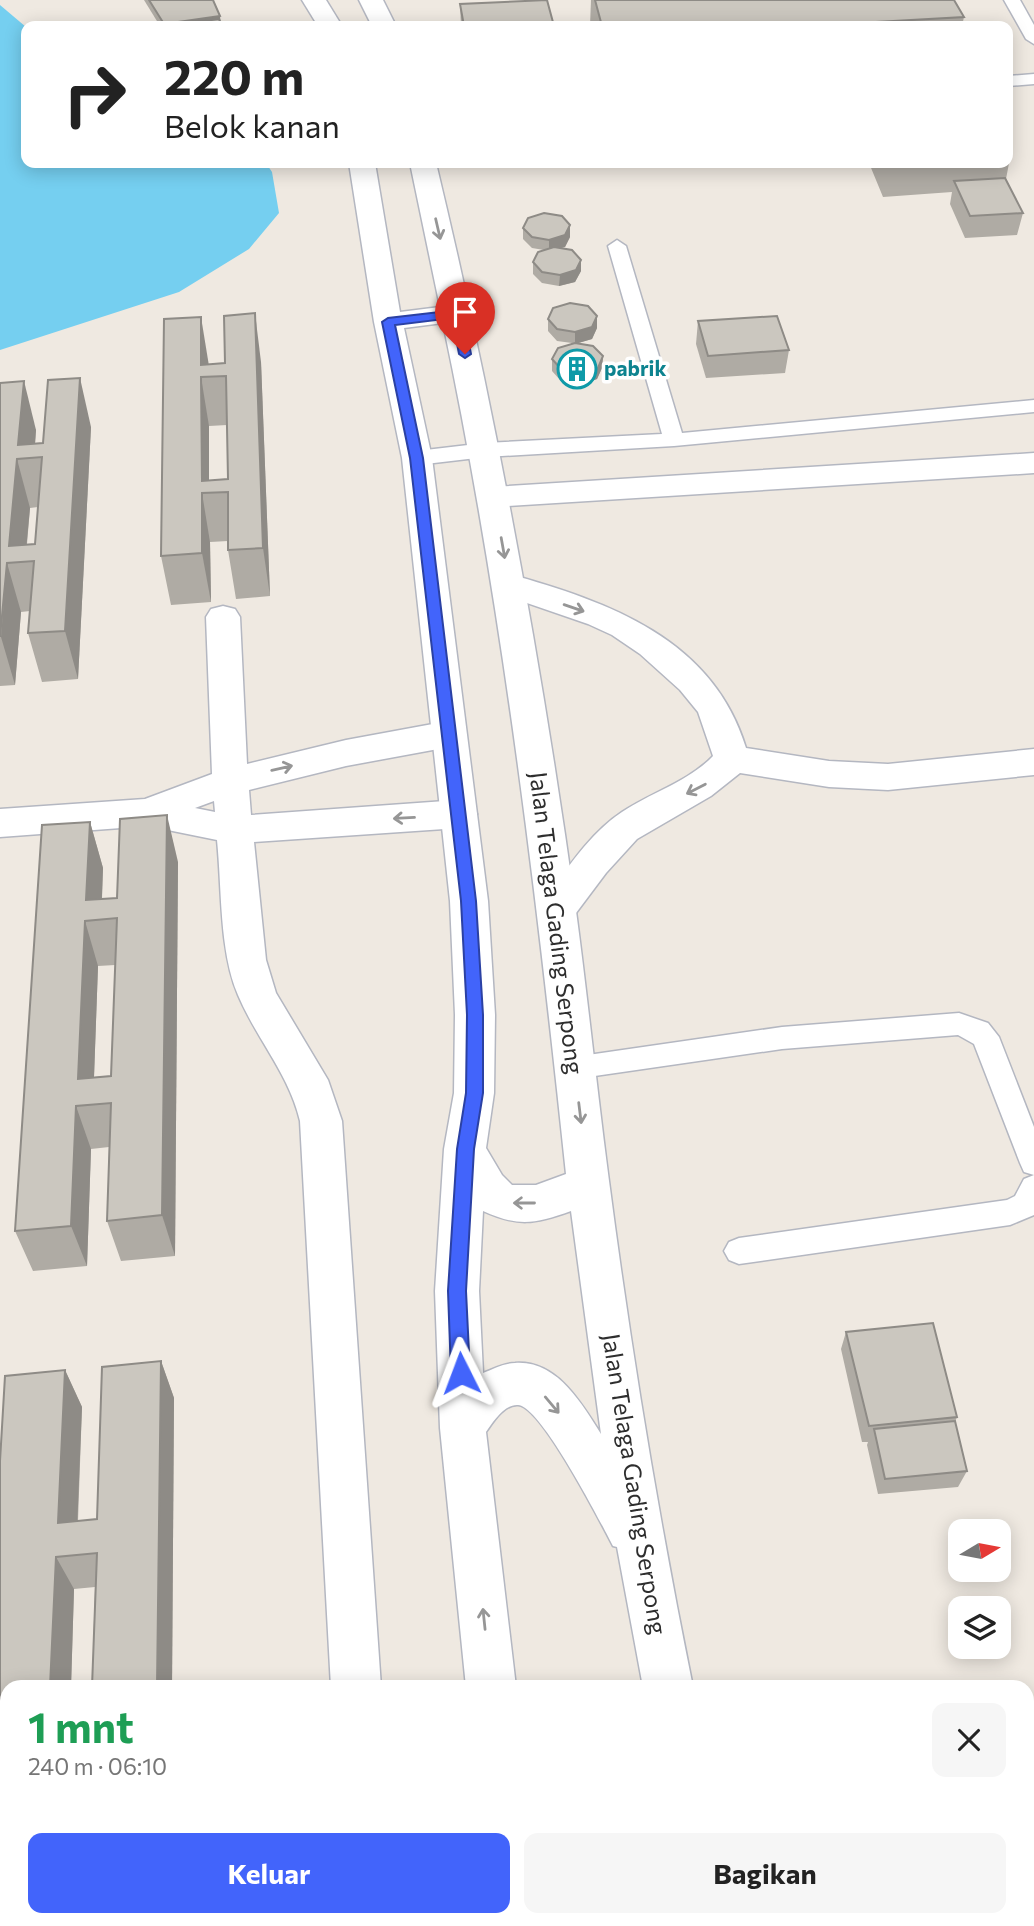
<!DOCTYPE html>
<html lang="id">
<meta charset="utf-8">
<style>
:root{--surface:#fff;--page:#f6f6f6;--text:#222;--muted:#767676;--accent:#4264fb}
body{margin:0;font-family:Commissioner,sans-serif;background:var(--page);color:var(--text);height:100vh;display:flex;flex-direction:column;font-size:26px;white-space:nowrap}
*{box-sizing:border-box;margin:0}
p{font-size:23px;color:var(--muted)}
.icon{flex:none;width:38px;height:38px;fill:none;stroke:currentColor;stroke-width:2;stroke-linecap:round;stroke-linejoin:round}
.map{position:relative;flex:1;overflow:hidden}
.sheet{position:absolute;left:0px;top:1680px;width:1034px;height:247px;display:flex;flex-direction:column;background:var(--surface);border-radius:21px 21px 0 0;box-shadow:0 4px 18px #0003}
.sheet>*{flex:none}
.hud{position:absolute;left:21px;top:21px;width:992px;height:147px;border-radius:14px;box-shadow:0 4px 18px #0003;background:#fff;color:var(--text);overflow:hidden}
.needle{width:46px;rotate:80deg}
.controls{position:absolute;left:948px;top:1519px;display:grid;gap:14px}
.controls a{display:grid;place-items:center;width:63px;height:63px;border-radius:14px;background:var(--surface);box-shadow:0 4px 18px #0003;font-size:35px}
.pin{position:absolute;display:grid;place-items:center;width:60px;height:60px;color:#fff;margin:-72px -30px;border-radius:50% 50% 50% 0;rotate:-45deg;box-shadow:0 0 7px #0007}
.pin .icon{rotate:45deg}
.me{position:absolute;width:77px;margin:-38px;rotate:357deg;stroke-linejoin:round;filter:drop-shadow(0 0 5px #0008)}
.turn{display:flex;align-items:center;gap:24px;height:147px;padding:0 28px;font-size:32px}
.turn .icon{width:91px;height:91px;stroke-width:2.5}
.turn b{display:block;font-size:49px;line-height:60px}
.round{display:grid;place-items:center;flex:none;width:74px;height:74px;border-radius:14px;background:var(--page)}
.overview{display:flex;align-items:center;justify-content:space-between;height:119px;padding:0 28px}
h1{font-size:42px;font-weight:700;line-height:52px;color:#1e9e55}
.primary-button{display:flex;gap:14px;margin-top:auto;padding:14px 28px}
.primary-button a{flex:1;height:80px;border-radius:14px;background:var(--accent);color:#fff;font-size:28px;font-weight:700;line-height:80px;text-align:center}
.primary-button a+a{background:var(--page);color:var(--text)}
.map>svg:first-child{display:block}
</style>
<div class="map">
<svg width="1034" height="1926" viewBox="0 0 1034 1926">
<rect width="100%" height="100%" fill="#efe9e1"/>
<path fill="#75cff0" d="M0,5L26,27V163H266L272,172L279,213L249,249L179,292L0,350Z"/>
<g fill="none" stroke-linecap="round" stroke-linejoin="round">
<defs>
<g id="service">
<path d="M1004,0H1020L1034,25V44L1026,39Z"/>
<path d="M1034,74V84L1008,86V76Z"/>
<path d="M617,240L626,246L682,433L1034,400V412L674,446L485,457L417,465L410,463L407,458L410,453L417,451L485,443L662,434L608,246Z"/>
<path d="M959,1013L988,1023L999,1037L1034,1127V1175L1024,1172L1020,1163L974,1044L958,1035L782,1049L574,1079L564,1076L560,1068L564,1060L574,1057L782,1027Z"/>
<path d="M1034,1175V1215L1010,1225L739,1264L729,1260L724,1251L729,1242L739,1238L1007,1200L1015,1196L1024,1179Z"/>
<path d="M1034,1735V1769L1027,1770V1736Z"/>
</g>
<g id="minor">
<path d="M1034,453V473L493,507L482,504L477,497L482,490L493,487Z"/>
<path d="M509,574C609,602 713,639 746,748L829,761L888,764L1034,749V775L888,790L829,787L740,773L711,796L637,839L606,873L570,921L557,926L544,921L538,911L544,901C567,869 589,834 622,812C652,792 688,782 713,756L698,712L680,690L640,654L612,635L588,624L498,593L493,585L498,577Z"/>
<path d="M223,606L235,609L240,617L247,764L346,740L449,721L461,725L466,734L461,743L449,747L346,766L249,790L251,815L459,800L472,804L477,814L472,824L459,828L254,842L266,960L276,993L328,1080L342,1121L381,1687H331L300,1121C289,1074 257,1040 238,995C219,951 222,888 217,840L148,826L0,837V809L145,799L212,774L206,617L211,609ZM214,801L215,812L195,808Z"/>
<rect x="343" y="1920" width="54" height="6"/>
</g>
<g id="secondary">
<path d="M302,0H326L342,26H318Z"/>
<path d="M359,0H383L396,26H372Z"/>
<path d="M349,163H375L400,312L440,307L410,163H436C495,409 541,659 576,911C588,1000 597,1091 609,1181C631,1350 659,1520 693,1687H643L617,1547L613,1546C601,1523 541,1406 518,1405C504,1404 493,1422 486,1432L516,1687H466L440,1428L435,1291L444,1149L454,1093L455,1015L450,901L402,458L374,322ZM443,323C502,604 536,889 566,1174L536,1185H512L502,1175L486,1148L494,1093L495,1015L488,901L432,458L404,328ZM483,1211C518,1227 535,1224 571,1211L601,1434C582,1404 557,1360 515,1363C504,1363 493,1369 483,1373L479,1291Z"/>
<path d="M490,1920H544L545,1926H491Z"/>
<path d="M681,1920H735L736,1926H682Z"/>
</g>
</defs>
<use href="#service" stroke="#b4b7c1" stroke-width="3"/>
<use href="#minor" stroke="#b4b7c1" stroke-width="3"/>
<use href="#secondary" stroke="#b4b7c1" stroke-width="3"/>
<use href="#service" fill="#fff" fill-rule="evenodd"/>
<use href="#minor" fill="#fff" fill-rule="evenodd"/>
<use href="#secondary" fill="#fff" fill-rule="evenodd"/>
</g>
<g fill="#afaba4" fill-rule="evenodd">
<path d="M144,0H213L222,26H160Z"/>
<path d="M591,0H954L964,17L962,26H590Z"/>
<path d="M460,4L554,26H461Z"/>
<path d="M1008,154L1010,158L1006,179L1023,213L1017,235L965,238L950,204L952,192L883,197L869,163H1008Z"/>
<path d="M523,228L570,237L565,247L559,248L581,271L575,282L559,286L542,283L533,274V262L544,250L532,248L523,239Z"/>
<path d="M597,316V328L592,339L578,343L603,356L602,368L597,379L580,385L561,381L552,371V359L572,343L557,341L548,331V319Z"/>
<path d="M164,319L208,364L261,362L270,596L236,599L228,550V541L210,542L211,602L171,605L161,556ZM227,425L228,479L209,481V426Z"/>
<path d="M698,321L789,350L785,373L706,378L696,344Z"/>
<path d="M0,383L36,430L35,444L43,443L91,427L78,679L42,682L28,633L30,611L21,612L15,685L0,686ZM38,507L35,544H27L30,508Z"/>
<path d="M90,822L103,868L102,899L117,898L178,862L175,1256L121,1261L107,1221L109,1147L91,1149L87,1266L33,1271L15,1231ZM115,965L111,1076L94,1077L98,966Z"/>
<path d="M846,1332L957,1417L955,1422L967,1471L958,1487L878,1494L867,1445L868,1442H862L841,1349Z"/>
<path d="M161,1361L174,1398L172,1687H92L95,1587L74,1589L71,1687H7V1920H62V1926H0V1461L5,1376L65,1370L82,1407L78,1521L97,1519L102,1367Z"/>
</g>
<g fill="#8e8b86">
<path d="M220,16L221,26H164V24Z"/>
<path d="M570,225V237L565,247L549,251V240Z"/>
<path d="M581,260V271L575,282L559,286L560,275Z"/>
<path d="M255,313L261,362L270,596L263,548Z"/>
<path d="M597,316V328L592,339L575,344V332Z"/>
<path d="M201,317L209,366L201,365Z"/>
<path d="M603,356L602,368L597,379L580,385L581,373Z"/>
<path d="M201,377L209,426V493L202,481Z"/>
<path d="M80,378L91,427L78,679L65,631Z"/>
<path d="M24,381L36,430L34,457L18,445Z"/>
<path d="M17,459L30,508L25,561L9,546Z"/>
<path d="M202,493L210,542L211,602L202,553Z"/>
<path d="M7,563L21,612L15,685L1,637Z"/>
<path d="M167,815L178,862L175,1256L162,1215Z"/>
<path d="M90,822L103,868L101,920L86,900Z"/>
<path d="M85,921L98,966L93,1105L78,1079Z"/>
<path d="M76,1106L91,1149L87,1266L71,1226Z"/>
<path d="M161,1361L174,1398L172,1687H157Z"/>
<path d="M65,1370L82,1407L76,1555L58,1523Z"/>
<path d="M56,1557L74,1589L71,1687H50Z"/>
<rect x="40" y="1920" width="22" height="6"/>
<rect x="154" y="1920" width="17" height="6"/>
</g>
<g fill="#cbc7bf" stroke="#8e8b86" stroke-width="2" fill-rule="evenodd">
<path d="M149,0H213L220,16L164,24Z"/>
<path d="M547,0L554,26H464L460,4Z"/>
<path d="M595,0H954L964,17L805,26H602Z"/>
<path d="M219,19L222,26H168Z"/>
<path d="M887,163H929L888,165Z"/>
<path d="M1005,178L1023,213L970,216L954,181Z"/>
<path d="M544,213L562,216L570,225L565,235L549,240L532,237L523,228L528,218Z"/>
<path d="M554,247L572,250L581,260L576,270L560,275L542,272L533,262L538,252Z"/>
<path d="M570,303L588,306L597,316L592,327L575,332L557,329L548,319L553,308Z"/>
<path d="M255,313L263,548L228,550V492L202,493V553L161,556L164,319L201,317V365L225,363L224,316ZM226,376L228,479L202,481L201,377Z"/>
<path d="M777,316L789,350L708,356L698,321Z"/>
<path d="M575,343L593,346L603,356L598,368L581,373L562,370L552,359L558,348Z"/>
<path d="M80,378L65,631L28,633L34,561L7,563L0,637V383L24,381L18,445L43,443L48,380ZM42,457L35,544L9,546L17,459Z"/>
<path d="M167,815L162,1215L107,1221L111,1103L76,1106L71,1226L15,1231L42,825L90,822L86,900L117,898L120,819ZM117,918L111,1076L78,1079L85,921Z"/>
<path d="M933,1323L957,1417L869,1426L846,1332Z"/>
<path d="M161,1361L157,1687H92L97,1553L56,1557L50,1687H7V1920H40V1926H0V1461L5,1376L65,1370L58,1523L97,1519L102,1367Z"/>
<path d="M955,1421L967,1471L885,1479L874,1429Z"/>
<rect x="84" y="1920" width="70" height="6"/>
</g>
<defs><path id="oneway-shaft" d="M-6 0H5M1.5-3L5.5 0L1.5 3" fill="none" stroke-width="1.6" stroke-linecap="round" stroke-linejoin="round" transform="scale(1.75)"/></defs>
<g stroke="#969696">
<use href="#oneway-shaft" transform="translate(438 229) rotate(77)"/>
<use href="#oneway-shaft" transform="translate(503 548) rotate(80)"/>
<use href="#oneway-shaft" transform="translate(574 608) rotate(19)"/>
<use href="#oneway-shaft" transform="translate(282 768) rotate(-13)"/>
<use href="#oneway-shaft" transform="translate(696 789) rotate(153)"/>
<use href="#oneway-shaft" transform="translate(404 818) rotate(177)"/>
<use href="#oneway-shaft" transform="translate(580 1113) rotate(83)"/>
<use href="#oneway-shaft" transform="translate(524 1203) rotate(-180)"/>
<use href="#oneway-shaft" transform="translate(552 1405) rotate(50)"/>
<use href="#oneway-shaft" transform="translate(484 1619) rotate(-96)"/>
</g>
<path fill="#4264fb" stroke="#2b41a3" stroke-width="2" d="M457,310L463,313L471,354L465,358L459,354L452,318L395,325L423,458L476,901L483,1015V1093L474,1149L466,1291L470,1373L467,1379L461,1382L454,1379L451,1373L448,1291L457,1149L466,1093L467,1015L461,901L410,458L382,322L388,318Z"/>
<defs>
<symbol id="building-ring" viewBox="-11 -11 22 22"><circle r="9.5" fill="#fff" stroke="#0f9aa8" stroke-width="1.5"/><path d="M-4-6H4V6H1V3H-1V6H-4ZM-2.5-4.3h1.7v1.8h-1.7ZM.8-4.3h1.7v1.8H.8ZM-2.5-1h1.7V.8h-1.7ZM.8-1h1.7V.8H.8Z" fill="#0f9aa8"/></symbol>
</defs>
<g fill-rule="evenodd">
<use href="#building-ring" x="555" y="347" width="44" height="44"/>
</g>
<g text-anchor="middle" stroke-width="7" stroke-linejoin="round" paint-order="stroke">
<g font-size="21" font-weight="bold" fill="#0d838f" stroke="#fff" text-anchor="start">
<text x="604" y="376">pabrik</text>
</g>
<g font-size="24" fill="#2e2e2e" stroke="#fff">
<text transform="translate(556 923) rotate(83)" y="8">Jalan Telaga Gading Serpong</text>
<text transform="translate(634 1484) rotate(81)" y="8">Jalan Telaga Gading Serpong</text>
</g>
</g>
</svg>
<div class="controls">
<a><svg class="needle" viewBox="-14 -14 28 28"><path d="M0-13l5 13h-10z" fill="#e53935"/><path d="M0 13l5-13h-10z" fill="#767676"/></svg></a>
<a><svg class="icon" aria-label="layers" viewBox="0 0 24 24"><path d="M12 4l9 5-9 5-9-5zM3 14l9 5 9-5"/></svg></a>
</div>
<div class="pin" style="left:465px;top:354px;background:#d93025"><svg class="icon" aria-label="arrive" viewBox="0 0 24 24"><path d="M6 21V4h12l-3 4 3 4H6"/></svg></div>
<svg class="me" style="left:461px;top:1373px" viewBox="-20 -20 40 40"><path d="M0-17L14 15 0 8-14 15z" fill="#4264fb" stroke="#fff" stroke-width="4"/></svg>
<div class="hud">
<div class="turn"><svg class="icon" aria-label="right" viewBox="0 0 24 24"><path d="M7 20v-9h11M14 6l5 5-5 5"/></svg><div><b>220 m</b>Belok kanan</div></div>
</div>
<section class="sheet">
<div class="overview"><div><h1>1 mnt</h1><p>240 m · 06:10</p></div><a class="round"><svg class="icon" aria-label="close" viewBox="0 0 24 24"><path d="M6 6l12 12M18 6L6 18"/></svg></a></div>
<div class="primary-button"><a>Keluar</a><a>Bagikan</a></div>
</section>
</div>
